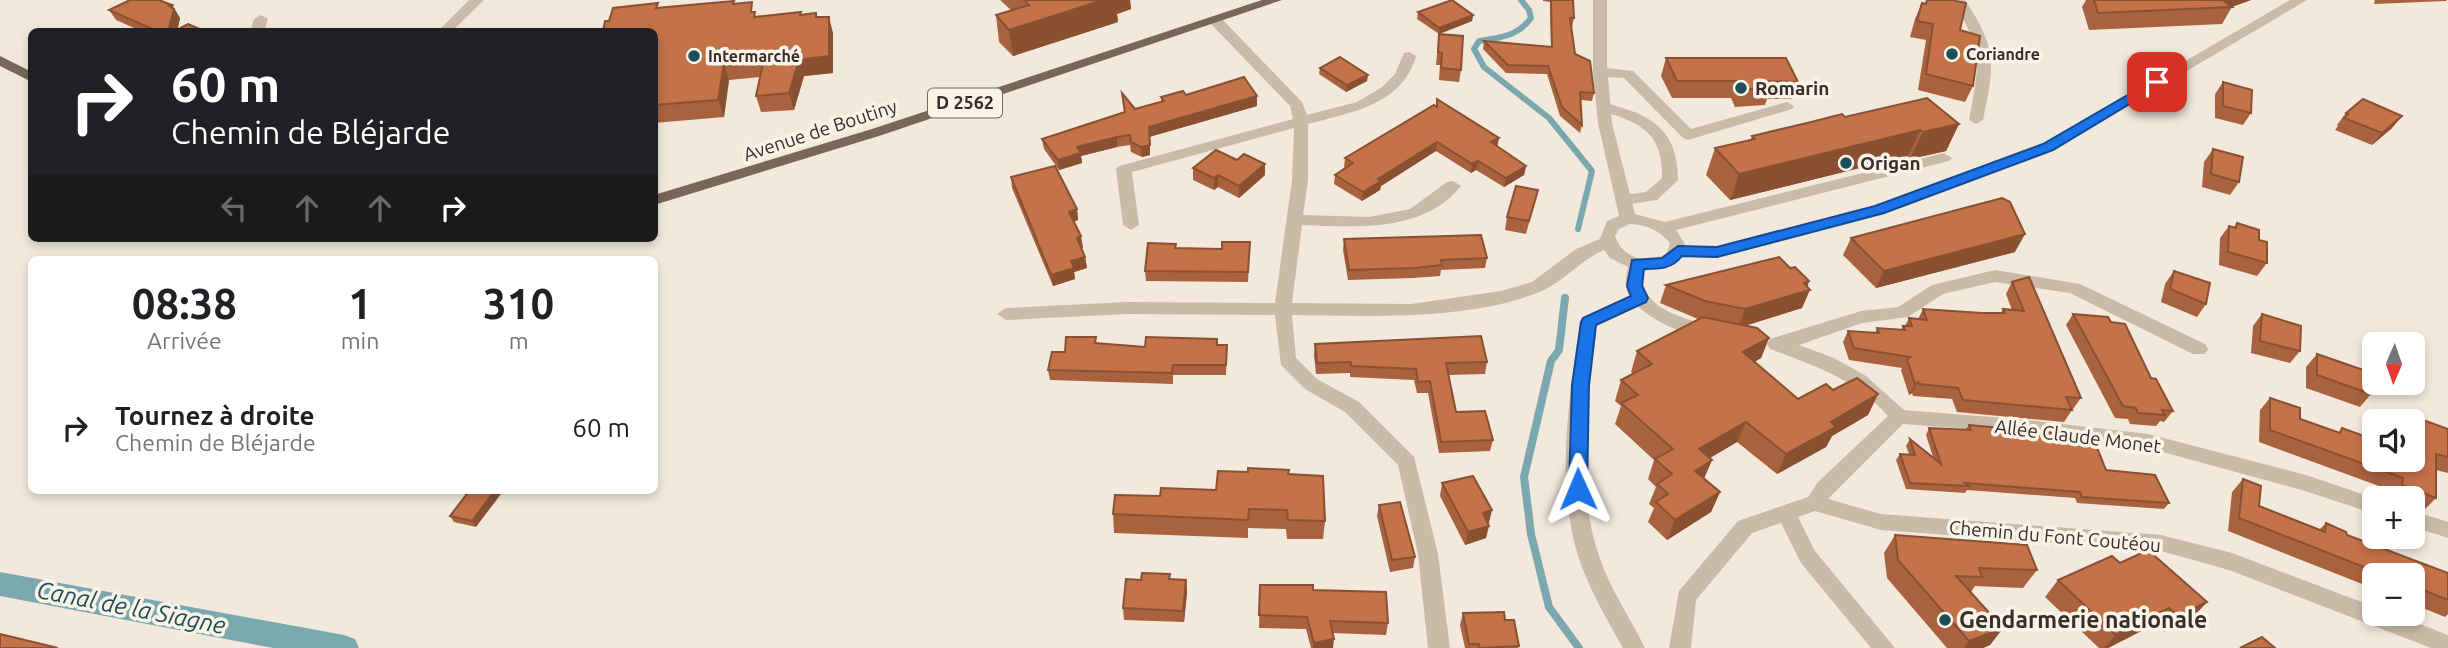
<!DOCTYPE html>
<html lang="fr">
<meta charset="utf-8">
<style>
:root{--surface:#fff;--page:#f6f6f6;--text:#202124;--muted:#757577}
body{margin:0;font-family:Ubuntu,sans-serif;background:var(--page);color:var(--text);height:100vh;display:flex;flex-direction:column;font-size:26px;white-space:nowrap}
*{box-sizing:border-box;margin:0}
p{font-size:23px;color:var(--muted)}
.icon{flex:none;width:38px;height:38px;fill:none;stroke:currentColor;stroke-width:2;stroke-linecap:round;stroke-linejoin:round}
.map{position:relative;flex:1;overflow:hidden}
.side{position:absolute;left:28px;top:256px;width:630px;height:238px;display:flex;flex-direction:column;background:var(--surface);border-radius:10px;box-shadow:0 4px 10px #0003}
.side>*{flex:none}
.hud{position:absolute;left:28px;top:28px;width:630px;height:214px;border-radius:10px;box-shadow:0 4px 10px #0003;background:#202124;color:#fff;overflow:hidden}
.needle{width:46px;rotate:182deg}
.fabs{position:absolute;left:2362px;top:332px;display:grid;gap:14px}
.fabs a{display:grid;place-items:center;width:63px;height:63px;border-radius:10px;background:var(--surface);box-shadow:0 4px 10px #0003;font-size:35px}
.pin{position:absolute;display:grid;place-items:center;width:60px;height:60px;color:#fff;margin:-30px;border-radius:14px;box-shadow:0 4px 10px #0006}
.me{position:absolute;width:77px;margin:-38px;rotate:359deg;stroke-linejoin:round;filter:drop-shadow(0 0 5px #0008)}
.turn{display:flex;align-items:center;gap:24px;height:147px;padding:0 28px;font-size:32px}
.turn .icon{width:91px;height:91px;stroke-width:2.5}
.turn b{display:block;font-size:49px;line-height:60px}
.lanes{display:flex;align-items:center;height:66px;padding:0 28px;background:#0003;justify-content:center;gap:35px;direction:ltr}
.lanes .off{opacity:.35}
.eta{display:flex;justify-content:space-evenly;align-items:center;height:119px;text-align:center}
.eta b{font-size:42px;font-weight:600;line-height:49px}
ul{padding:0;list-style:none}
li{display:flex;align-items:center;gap:21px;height:105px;padding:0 28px}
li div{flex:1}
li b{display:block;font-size:26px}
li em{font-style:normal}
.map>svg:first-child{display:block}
</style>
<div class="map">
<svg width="2448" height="648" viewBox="0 0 2448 648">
<rect width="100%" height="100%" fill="#f2e9dc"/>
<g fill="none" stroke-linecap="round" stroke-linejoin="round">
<path stroke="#7ba7ae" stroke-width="6" d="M1521,0L1529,10L1531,18C1518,36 1500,38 1479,41L1474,49L1484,67L1549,118L1592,171L1578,229"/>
<path stroke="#7ba7ae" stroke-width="8" d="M1565,298L1559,350L1551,361L1524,477L1531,534L1549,607L1579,648"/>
<path fill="#7ba7ae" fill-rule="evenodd" d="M0,572L344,635L355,639L359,648H273L0,596Z"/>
<path fill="#cabaa8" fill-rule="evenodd" d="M1604,103C1650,114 1678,128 1678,180L1657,200L1623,205L1615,200L1617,196L1646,192L1662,178C1663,131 1640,123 1599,110L1597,107L1599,104Z"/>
<g fill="#cabaa8" fill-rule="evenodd">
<path d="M469,0H484L451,32H437Z"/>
<path d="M1593,0H1607V68L1633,71L1691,129L1787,102L1794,106L1792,109L1688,140L1683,138L1624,78L1608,77L1612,123L1635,214L1665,222L1944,153L1952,158L1949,161L1676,230L1686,246H1717L1874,206L2043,144L2290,0H2307L2053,150L1885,214L1717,258L1683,257L1673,265L1644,271C1637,309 1685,318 1713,327L1716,331L1713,335C1691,342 1638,315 1628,294C1624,285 1626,277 1628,267L1610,258L1604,250C1581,260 1564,281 1542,291C1470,321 1369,316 1292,315L1296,358L1317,379L1359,402L1414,457L1438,554L1450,648H1428L1418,554L1398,465L1345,412L1305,389L1281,365L1275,315L1127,314L1006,320L997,314L1006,308L1127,302L1275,303L1292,180L1294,128L1132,172L1139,225L1131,230L1123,225L1116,169L1119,166L1293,119L1290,106L1210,23V17H1220L1302,102L1307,115L1357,102L1381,88L1395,74L1404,53L1409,52L1416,56C1402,105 1352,112 1308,124V180L1303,215L1369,217L1410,209L1447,182L1453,181L1461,186C1424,233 1355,227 1302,225L1292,303L1411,304L1501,291L1532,282L1576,249L1600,239L1607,221L1619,216L1598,123L1593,72ZM1630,224C1647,225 1659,230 1670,243L1667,253C1648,266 1622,258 1615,236L1619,229Z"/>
<path d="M1951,0H1965C1997,48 1995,65 1983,120L1976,124L1969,120C1980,65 1984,48 1951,0Z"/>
<path d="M261,15L268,19L264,32H250L254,19Z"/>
<path d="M1995,270L2080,284L2205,344L2208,349L2205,354H2193L2070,293L1995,282L1943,294L1908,317L1862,323L1799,345L1834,358L1866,376L1904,410L2028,420L2148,434L2306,475L2377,499H2375V514L2305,491L2148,448L2028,434L1903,424L1828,499L1881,514L2161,535L2232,553L2375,607V614H2393L2448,635V648H2431L2229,570L2161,551L1881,530L1815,511L1798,517L1815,551L1895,648H1871L1801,563L1781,523L1752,533L1696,600L1691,648H1669L1679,591L1738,521L1808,497L1818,482L1888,416C1856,379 1813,365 1770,349L1767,344L1770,339L1861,311L1898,307L1932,285Z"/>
<path d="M2413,511L2448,522V538L2413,527Z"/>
</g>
<path fill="#cabaa8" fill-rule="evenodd" d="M1640,292L1649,298L1646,302L1597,325C1588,399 1574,484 1599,556C1610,589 1630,617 1645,648H1623C1604,614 1583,579 1574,541C1557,471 1570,392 1580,322L1583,318Z"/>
<g fill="#786759" fill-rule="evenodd">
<path d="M1262,0H1282L882,135L654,205V195L872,129Z"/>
<path d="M0,56L32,72V82L0,66Z"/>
</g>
</g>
<g fill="#a9623e">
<path d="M1000,0H1130L1131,9L1117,14L1118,22L1013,56L999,42L996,15L1011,10Z"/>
<path d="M1543,0H1573L1574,18L1572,27L1571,26L1575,54L1594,93L1592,101L1581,100L1582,125L1580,133L1560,116L1547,74L1506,73L1483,49L1484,41L1551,47L1550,2L1543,1Z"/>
<path d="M2086,0H2251L2232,7L2222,24L2089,30L2082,7Z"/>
<path d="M2375,0H2447L2446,1L2374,4Z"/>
<path d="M734,1V4L756,16L802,14L817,17L833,33V73L804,76L794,110L761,112L756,96L760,77L729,80L724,117L654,123V32L660,8Z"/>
<path d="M1922,3L1960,30L1973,86L1965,102L1918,90L1926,40L1910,37L1915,19Z"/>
<path d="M172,5L180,18L177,30L206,32H143L116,20L109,10Z"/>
<path d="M1418,12L1473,15L1472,21L1439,34L1417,19Z"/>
<path d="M1439,34L1461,70L1459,82L1439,80L1440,65H1436Z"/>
<path d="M1666,58L1798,82L1792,99H1767L1765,105L1735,107L1731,98H1672L1661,76Z"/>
<path d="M1320,68L1367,81L1346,92L1319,74Z"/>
<path d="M2223,82L2251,113L2243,125L2215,118V94Z"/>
<path d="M1122,93L1135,109L1161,102V97L1186,95L1257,106L1149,137L1150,155L1142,157L1131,152L1130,145L1117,147L1081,156L1082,163L1059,170L1044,149L1042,139L1124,112Z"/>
<path d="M1434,105L1499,138L1497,146L1526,166L1524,175L1504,187L1476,170L1471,173L1436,151L1381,186L1380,190L1362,201L1334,184L1335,175L1345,168L1344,167L1345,158Z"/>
<path d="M2346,113L2392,128L2372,145L2335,130L2338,126L2337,125Z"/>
<path d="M1845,117L1959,124L1946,151L1910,159L1908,156L1730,200L1706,175L1715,148L1750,141L1752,136Z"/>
<path d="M2213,149L2239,182L2230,195L2202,187L2204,162Z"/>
<path d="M1237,160L1265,164V175L1239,198L1218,187L1214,190L1193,180V168Z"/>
<path d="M1011,177L1077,209L1078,220L1074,222L1083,248H1081L1085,257L1087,268L1074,272L1075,279L1053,286L1012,188Z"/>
<path d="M1538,190L1526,234L1505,230L1507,217Z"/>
<path d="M2237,223L2267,263L2257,276L2219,265L2220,238L2229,226L2234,227Z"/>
<path d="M1851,238L2015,252L1876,288L1843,255Z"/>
<path d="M1344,239L1487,258L1485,268L1441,270L1440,276L1413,278L1348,280L1343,250Z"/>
<path d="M1250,242L1248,282L1146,281L1145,271L1176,248L1222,249Z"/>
<path d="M1790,268L1809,281L1802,308L1746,325L1769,338L1761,358L1754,362L1798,399L1833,390L1878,394L1868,415L1832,436L1826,447L1777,474L1737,442L1710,458L1712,460L1704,479L1720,492L1711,512L1667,540L1648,522L1654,508L1649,504L1656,487L1648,479L1654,460L1615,424L1621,406L1615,401L1621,380L1633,374L1631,372L1637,351L1698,319L1660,303L1666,285Z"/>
<path d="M2174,271L2206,304L2197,317L2161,302L2165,284Z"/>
<path d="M2012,282L2081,398L2073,409H2071L2072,410L2064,422L1957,412L1952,399L1913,396L1912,393L1909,395L1901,370L1902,368L1849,360L1843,342L1848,331L1875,333L1877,328L1901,330L1903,326H1905L1909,318L1918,319L1923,309L1982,313H2001L2003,309L2012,310L2006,294Z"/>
<path d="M2073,314L2151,378L2173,411L2164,422L2160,421L2156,426L2130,424L2128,419L2115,418L2066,325Z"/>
<path d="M2262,314L2300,351L2290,363L2251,353L2253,326Z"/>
<path d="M1096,337V344L1145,347L1227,345L1226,375H1173V384L1050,380L1048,370L1065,352Z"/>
<path d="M1315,344L1487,362L1485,374L1448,375L1456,412L1493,440L1490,451L1439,453L1428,393H1417L1414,380L1350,377V373L1316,374L1314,355Z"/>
<path d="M2317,354L2371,394L2360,407L2306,388V367Z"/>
<path d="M2270,398L2300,419L2338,433L2342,428L2413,460V422H2399L2407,414L2448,429V473L2436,470V498L2423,511L2413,507V499H2392L2390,498V490L2259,442L2260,410Z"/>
<path d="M1969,425L2078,439L2106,470L2169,503L2164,509L2077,503L2075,498L1967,490L1965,493L1906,489L1896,460L1900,454H1909L1906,446L1910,439L1933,457L1926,435L1929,428L1965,430Z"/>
<path d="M1288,474L1325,521L1323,539H1287L1286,529L1248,528V538L1114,533L1113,514L1160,496L1216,490Z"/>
<path d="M2243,479L2259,506L2319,530L2326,523L2347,535L2448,573V614L2445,617L2413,604V576H2375V589L2228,531L2232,492Z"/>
<path d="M1442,483L1489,523H1488L1486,538L1465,545L1440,496Z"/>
<path d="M470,490L476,527L454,522L450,516Z"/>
<path d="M1379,505L1415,557L1413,568L1390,572L1377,516Z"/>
<path d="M1895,535L2037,570L2023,588L1975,586L1971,592L2003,628L1990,645L1983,648H1947L1887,578L1884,553Z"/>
<path d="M2120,563L2207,602L2192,618L2164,632L2155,624L2108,648H2099L2045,597L2058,580Z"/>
<path d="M1170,574V579L1186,580L1187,592L1184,622L1124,620L1123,608L1141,580Z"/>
<path d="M1260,585L1313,590L1388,623L1386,635L1332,633L1333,648H1311L1306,629L1259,628Z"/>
<path d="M1463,613L1505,620L1519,646L1518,648H1465L1460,625Z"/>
</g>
<g fill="#895032">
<path d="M1103,0H1130L1131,9L1117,14L1118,22L1013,56L1009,30Z"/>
<path d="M2218,0H2251L2231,7Z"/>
<path d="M172,5L180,18L177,32H168L169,6Z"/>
<path d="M1473,15L1472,21L1439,34V28Z"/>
<path d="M829,17L833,33V73L804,76L794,110L789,93L799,60Z"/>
<path d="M724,64L729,80L724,117L718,100Z"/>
<path d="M1368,75L1367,81L1346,92L1347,85Z"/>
<path d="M1257,96V106L1149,137V127Z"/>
<path d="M2402,116L2392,128L2372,145L2382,133Z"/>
<path d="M1959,124L1946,151L1910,159L1923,132Z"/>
<path d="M1920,130L1908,156L1730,200L1739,174Z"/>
<path d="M1117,137V147L1081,156L1082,163L1059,170L1058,160L1077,147Z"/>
<path d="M1499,138L1497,147L1491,142Z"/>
<path d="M1437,142L1436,151L1381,186L1380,190L1362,201L1363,192L1378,179Z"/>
<path d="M1150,145V155L1142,157L1141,147Z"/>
<path d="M1478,161L1476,170L1471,173L1472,164Z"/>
<path d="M1265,164V175L1239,198V186Z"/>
<path d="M1526,166L1524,175L1504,187L1506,178Z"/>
<path d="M1218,175V187L1214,190V178Z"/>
<path d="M1077,209L1078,220L1070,223L1069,212Z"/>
<path d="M2025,234L2015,252L1876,288L1884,271Z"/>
<path d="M1081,236L1083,248L1078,249L1077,238Z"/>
<path d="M1085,257L1087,268L1074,272L1075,279L1053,286L1051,275L1071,261Z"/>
<path d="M1809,281L1805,291L1810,290L1802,308L1738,328L1745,309Z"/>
<path d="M1769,338L1761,358L1735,373L1743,352Z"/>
<path d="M1918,382L1912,393L1909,395L1915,384Z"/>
<path d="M1878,394L1868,415L1832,436L1826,447L1777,474L1786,454L1831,422Z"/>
<path d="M1746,422L1737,442L1691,469L1699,449Z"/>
<path d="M1712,460L1703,480L1695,471Z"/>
<path d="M495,490H504L476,527L472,521Z"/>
<path d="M1720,492L1711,512L1667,540L1675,520Z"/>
<path d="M1492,510L1489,523L1480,525L1483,513Z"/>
<path d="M1489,526L1486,538L1465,545L1468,532Z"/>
<path d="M1186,580L1187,592L1184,622L1183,611Z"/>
<path d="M2207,602L2192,618L2164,632L2178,616Z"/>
<path d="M2169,608L2155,624L2108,648H2104L2116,635Z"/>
<path d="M2003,628L1990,645L1983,648H1964L1969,641Z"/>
<path d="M1334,639L1333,648H1313L1314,643Z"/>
</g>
<g fill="#c47248" stroke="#895032" stroke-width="2">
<path d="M130,0H159L172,5L169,6L174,9L168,32H159L109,10Z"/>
<path d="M1024,0H1103L1009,30L996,15L1029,5Z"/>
<path d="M1452,0L1473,15L1439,28L1418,12Z"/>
<path d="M1551,0H1573L1574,18H1570L1575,54L1590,61L1594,93L1580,92L1582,125L1562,107L1548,66L1508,65L1484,41L1552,47Z"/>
<path d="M1927,0H1955V1L1966,3L1960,30L1980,36L1973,86L1926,74L1933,24L1917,21L1922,3L1926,4Z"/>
<path d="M2094,0H2223L2232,7L2098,13Z"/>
<path d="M734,1L733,4L752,2L751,12H755L754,17L801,12L800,15L816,13V17H829V56L799,60L789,93L756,96L764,59L724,64L718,100L654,105V32H603L605,21H609L613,8L658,3L656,8Z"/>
<path d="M188,24L206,32H173Z"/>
<path d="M1439,34L1463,36L1461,70L1441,68L1442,53L1438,52Z"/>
<path d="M1340,57L1368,75L1347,85L1320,68Z"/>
<path d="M1666,58H1786L1798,82L1768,81L1771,88L1741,90L1737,81H1677Z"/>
<path d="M1244,77L1257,96L1149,127L1150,145L1141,147L1131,142L1130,135L1117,137L1077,147L1081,153L1058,160L1042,139L1125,112L1122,93L1135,109L1164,101L1161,97L1183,91L1186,95Z"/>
<path d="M2223,82L2252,90L2251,113L2223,106Z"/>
<path d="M1927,98L1959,124L1923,132L1920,130L1739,174L1715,148L1755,139L1752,136L1807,123L1842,114L1845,117Z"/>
<path d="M1437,99L1499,138L1491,142L1526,166L1506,178L1478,161L1472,164L1437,142L1378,179L1381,181L1363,192L1335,175L1353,163L1345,158L1434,105L1437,107Z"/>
<path d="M2363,99L2402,116L2382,133L2344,118L2348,114L2346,113Z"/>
<path d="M2213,149L2243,157L2239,182L2211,174Z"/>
<path d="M1216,150L1237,160L1244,154L1265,164L1239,186L1218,175L1214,178L1193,168Z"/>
<path d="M1055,166L1077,209L1069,212L1081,236L1077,238L1085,257L1071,261L1074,268L1051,275L1011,177Z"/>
<path d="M1516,186L1538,190L1529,221L1507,217Z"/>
<path d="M2002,198L2010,202L2025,234L1884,271L1851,238Z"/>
<path d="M2237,223L2259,230V240L2267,242V263L2228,252L2229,226L2236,228Z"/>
<path d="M1481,235L1487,258L1441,260L1442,265L1415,268L1349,270L1344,239Z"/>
<path d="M1222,242H1250L1248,272L1145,271L1148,243L1176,244L1175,248L1222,249Z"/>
<path d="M1779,257L1790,268L1795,267L1809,281L1804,283L1810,290L1745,309L1705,301L1666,285Z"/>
<path d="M2174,271L2210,283L2206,304L2170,289Z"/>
<path d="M2029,277L2081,398L2066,397L2072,410L1963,400L1958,388L1919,384L1918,382L1915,384L1907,359L1910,357L1854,348L1848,331L1879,333L1877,328L1905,330L1903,326H1912L1909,318L1927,320L1923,309L1982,313H2005L2003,309L2024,311L2012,282Z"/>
<path d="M2073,314L2108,317L2111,322L2125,324L2151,378L2156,379L2173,411L2162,410L2165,415L2138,413L2136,408L2123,406Z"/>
<path d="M2262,314L2301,326L2300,351L2260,341Z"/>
<path d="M1703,317L1757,328L1769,338L1743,352L1798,399L1826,384L1833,390L1857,378L1878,394L1831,422L1836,427L1786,454L1746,422L1699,449L1712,460L1695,471L1720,492L1675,520L1656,502L1668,494L1657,484L1672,474L1655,459L1673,449L1621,403L1638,395L1621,380L1652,364L1637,351Z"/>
<path d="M1481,336L1487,362L1446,363L1456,412L1485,411L1493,440L1441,442L1430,381L1418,382L1416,369L1351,366V362L1317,363L1315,344Z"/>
<path d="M1066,337H1096L1095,343L1145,347L1146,337L1217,339V345H1227L1226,365H1173L1172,373L1048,370L1052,352H1065Z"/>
<path d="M2317,354L2372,373L2371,394L2317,375Z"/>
<path d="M2270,398L2300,408V419L2340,433L2342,428L2375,440V460H2413V422H2406L2407,414L2448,429V457L2436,454V498L2402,485L2403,478L2270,430Z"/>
<path d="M1969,425L2077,435L2078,439L2094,440L2106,470L2155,475L2169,503L2082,497L2080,492L1965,483L1969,486L1910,483L1900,454L1915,455L1910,439L1941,464L1929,428L1971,430Z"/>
<path d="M1248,468L1289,470L1288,474L1323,476L1325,521L1288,520L1287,510L1249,509L1248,520L1113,514L1115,495L1160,496L1161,488L1216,490L1218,471L1248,472Z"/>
<path d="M1473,476L1492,510L1483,513L1489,526L1468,532L1442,483Z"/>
<path d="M2243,479L2261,486L2259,506L2325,532L2326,523L2346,532L2347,535L2448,573V600L2413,586V576H2387L2239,518Z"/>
<path d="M470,490H495L472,521L450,516Z"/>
<path d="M1400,502L1415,557L1392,560L1379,505Z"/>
<path d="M1895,535L2027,545L2037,570L1979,568L1982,577L1956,576L2003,628L1969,641L1898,560Z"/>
<path d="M2148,550L2207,602L2178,616L2169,608L2116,635L2058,580L2112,556L2120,563Z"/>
<path d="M1142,573L1170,574L1169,579L1186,580L1183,611L1123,608L1126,579L1141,580Z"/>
<path d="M1260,585H1313V590L1386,592L1388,623L1330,621L1334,639L1314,643L1307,617L1259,615Z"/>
<path d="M1504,612L1505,620H1514L1519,646L1479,648V644H1469L1463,613Z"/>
<path d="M0,634L58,648H0Z"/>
<path d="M2262,637L2275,648H2240Z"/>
</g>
<path fill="#1a73e8" stroke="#114b97" stroke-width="2" d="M2157,78L2163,82L2161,85L2053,150L1884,213L1717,257L1682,256C1672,269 1660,269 1644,269L1642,286L1648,298L1646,302L1596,325L1589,385L1587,489L1585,495H1572L1569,489L1572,385L1581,322L1583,318L1631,296L1627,286L1632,260L1662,258L1678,246L1717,247L1875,206L2043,144Z"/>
<g fill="#1e4e57" stroke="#f9f3e8" stroke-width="2.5">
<circle cx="1952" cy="54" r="7"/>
<circle cx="694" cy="56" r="7"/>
<circle cx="1741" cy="88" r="7"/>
<circle cx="1846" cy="163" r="7"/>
<circle cx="1945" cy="620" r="7"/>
</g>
<g text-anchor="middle" stroke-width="7" stroke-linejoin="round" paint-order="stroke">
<g font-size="16" font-weight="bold" fill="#362e28" stroke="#f9f3e8" text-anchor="start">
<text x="1966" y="60">Coriandre</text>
<text x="708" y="62">Intermarché</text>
</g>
<rect fill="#f9f3e8" stroke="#706962" stroke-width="2" x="928" y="88.5" width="74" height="29" rx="5"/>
<g font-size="18" font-weight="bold" fill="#362e28">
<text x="965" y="109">D 2562</text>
</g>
<g font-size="19" font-weight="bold" fill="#362e28" stroke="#f9f3e8" text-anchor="start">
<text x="1755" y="95">Romarin</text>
<text x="1860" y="170">Origan</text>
</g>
<g font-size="19" fill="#362e28" stroke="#f9f3e8">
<text transform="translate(820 130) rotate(-18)" y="7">Avenue de Boutiny</text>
<text transform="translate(2078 436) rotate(7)" y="7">Allée Claude Monet</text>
<text transform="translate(2055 536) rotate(5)" y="7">Chemin du Font Coutéou</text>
</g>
<g font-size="23" font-weight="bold" fill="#362e28" stroke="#f9f3e8" text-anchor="start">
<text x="1959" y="628">Gendarmerie nationale</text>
</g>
<g font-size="24" font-style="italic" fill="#1e4e57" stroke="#f9f3e8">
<text transform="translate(131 608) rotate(11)" y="8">Canal de la Siagne</text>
</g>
</g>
</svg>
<div class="fabs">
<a><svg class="needle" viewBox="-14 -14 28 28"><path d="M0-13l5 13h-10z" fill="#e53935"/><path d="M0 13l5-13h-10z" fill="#757577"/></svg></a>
<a><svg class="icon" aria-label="sound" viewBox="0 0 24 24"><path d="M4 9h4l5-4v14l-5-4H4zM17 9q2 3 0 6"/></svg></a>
<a>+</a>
<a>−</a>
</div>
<div class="pin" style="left:2157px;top:82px;background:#d93025"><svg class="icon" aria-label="arrive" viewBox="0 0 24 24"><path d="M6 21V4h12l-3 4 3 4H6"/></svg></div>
<svg class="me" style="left:1578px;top:489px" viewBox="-20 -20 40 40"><path d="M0-17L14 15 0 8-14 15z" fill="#1a73e8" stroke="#fff" stroke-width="4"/></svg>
<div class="hud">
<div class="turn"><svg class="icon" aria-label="right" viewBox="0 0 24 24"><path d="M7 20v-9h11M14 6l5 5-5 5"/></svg><div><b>60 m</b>Chemin de Bléjarde</div></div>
<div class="lanes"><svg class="icon off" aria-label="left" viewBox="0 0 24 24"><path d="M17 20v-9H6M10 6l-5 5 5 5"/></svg><svg class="icon off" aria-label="ahead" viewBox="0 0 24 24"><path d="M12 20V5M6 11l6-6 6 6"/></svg><svg class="icon off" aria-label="ahead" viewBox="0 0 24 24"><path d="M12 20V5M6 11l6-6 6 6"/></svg><svg class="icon" aria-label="right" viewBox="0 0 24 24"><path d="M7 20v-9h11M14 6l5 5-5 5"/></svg></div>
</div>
<section class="side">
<div class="eta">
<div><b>08:38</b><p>Arrivée</p></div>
<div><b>1</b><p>min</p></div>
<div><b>310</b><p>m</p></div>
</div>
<ul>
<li><svg class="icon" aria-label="right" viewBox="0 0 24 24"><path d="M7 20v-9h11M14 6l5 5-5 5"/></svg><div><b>Tournez à droite</b><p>Chemin de Bléjarde</p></div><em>60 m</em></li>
</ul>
</section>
</div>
